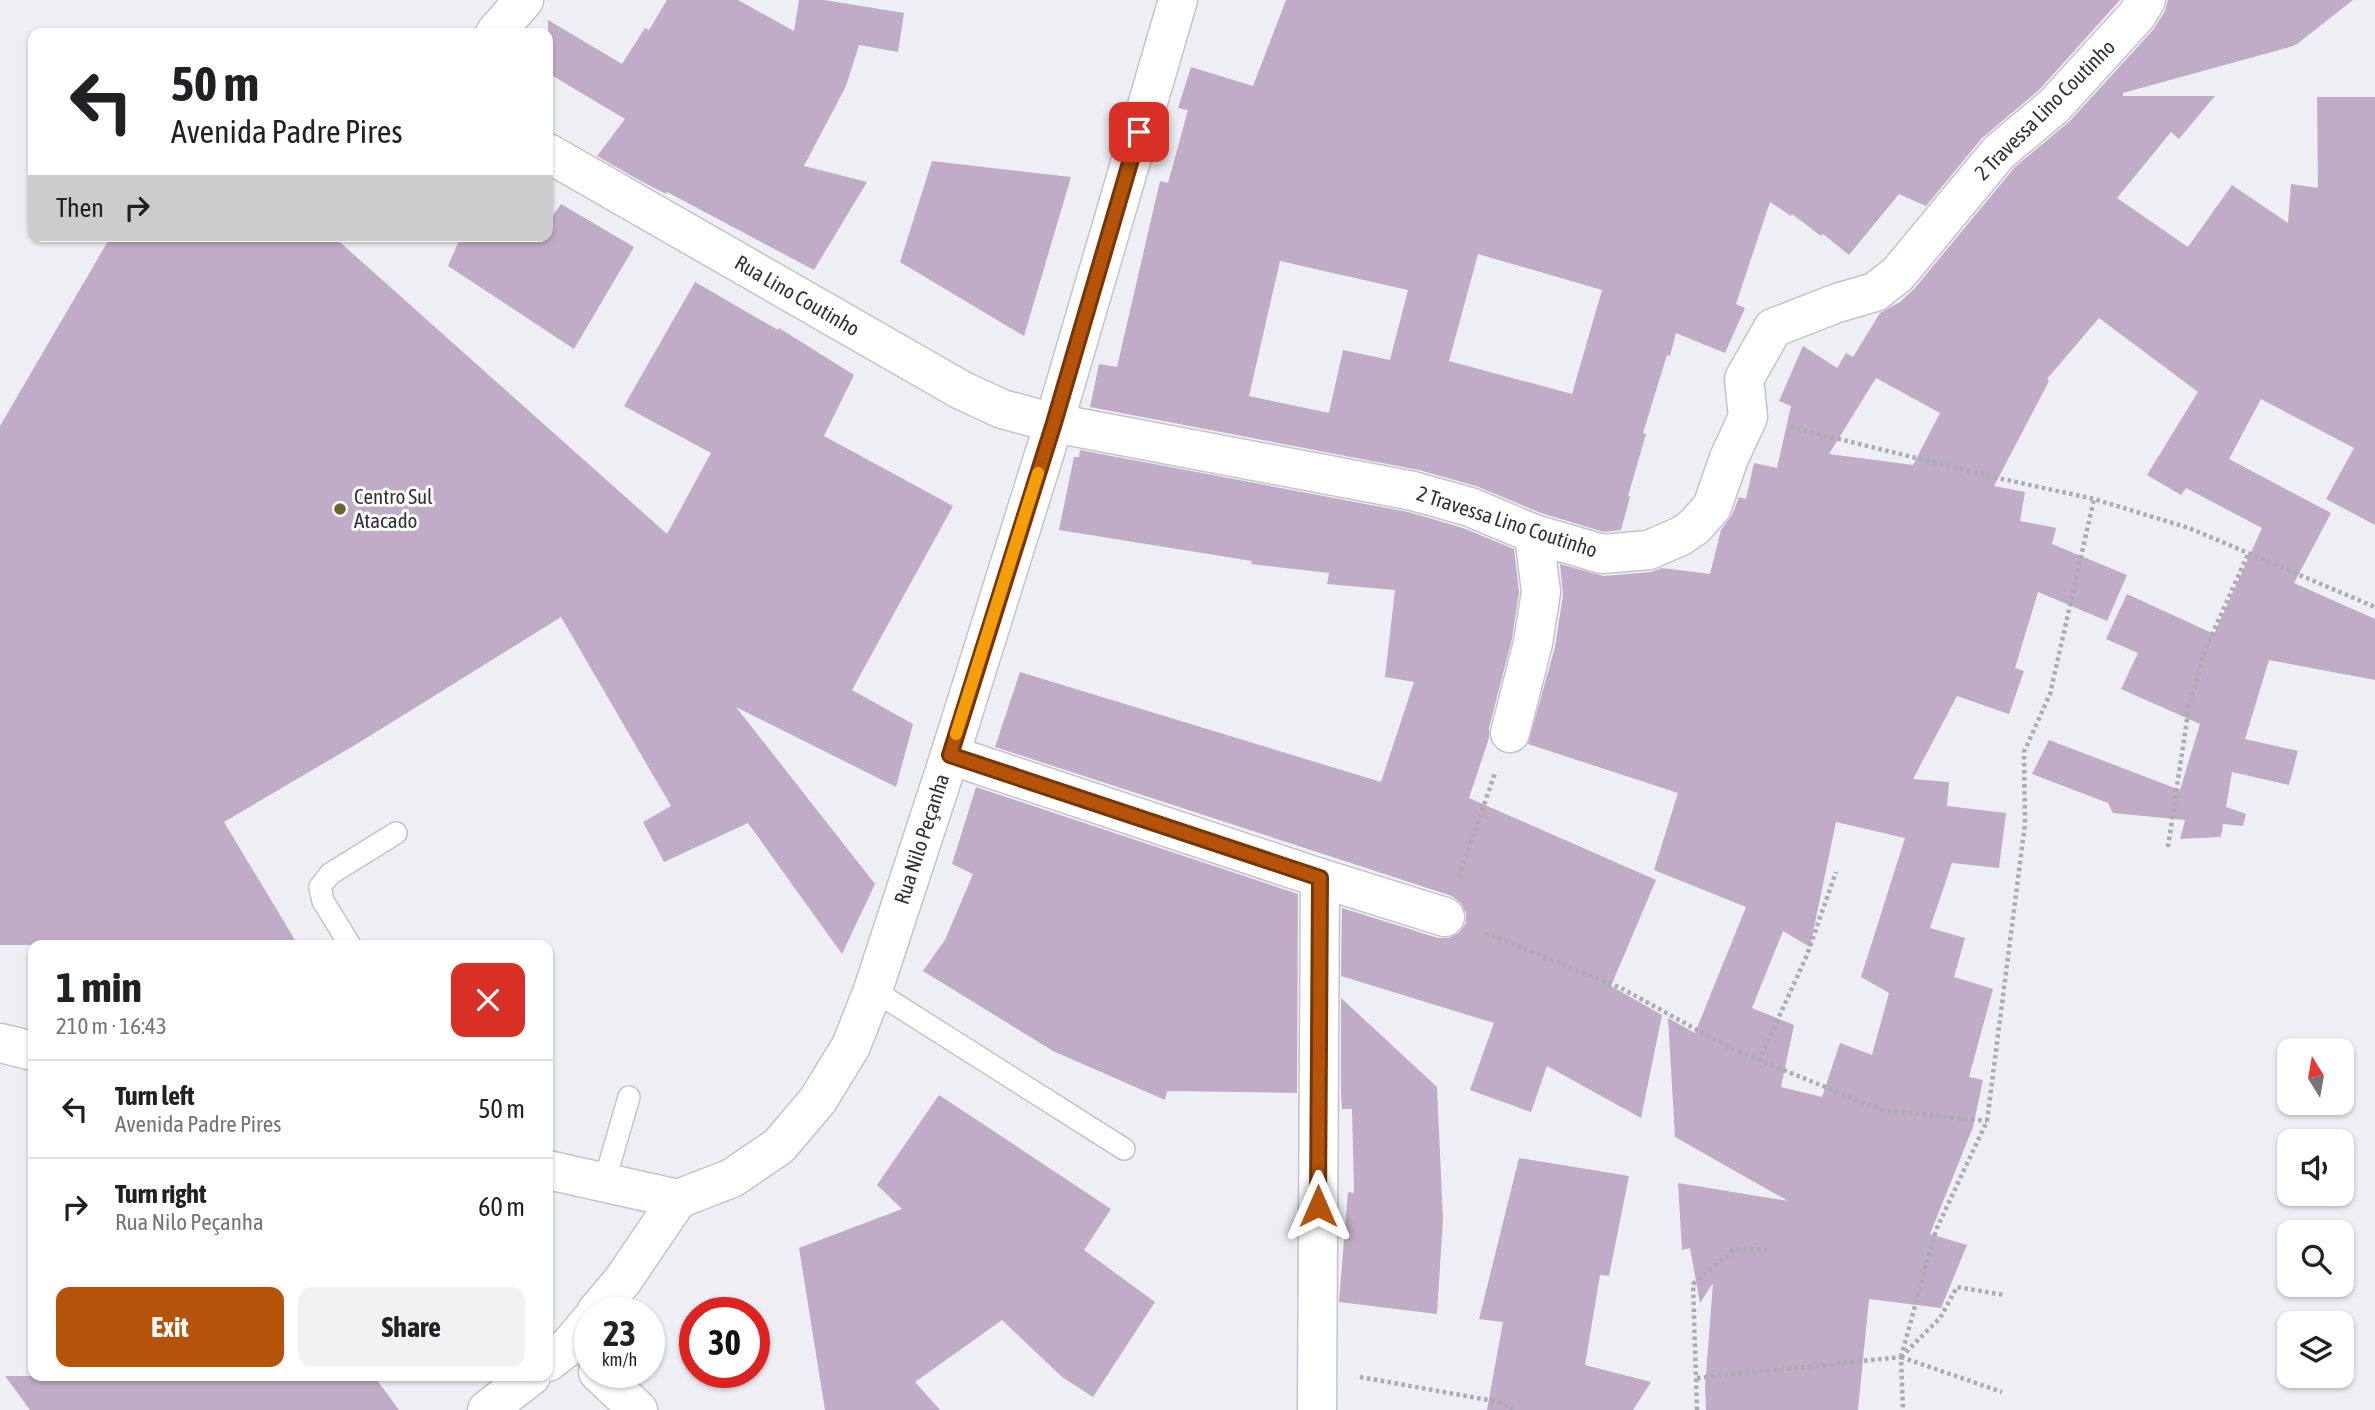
<!DOCTYPE html>
<meta charset="utf-8">
<style>
:root{--surface:#fff;--page:#f2f2f2;--text:#202124;--muted:#757577;--line:#e0e0e0;--accent:#b45309}
body{margin:0;font-family:"Asap Condensed",sans-serif;background:var(--page);color:var(--text);height:100vh;display:flex;flex-direction:column;font-size:26px;white-space:nowrap}
*{box-sizing:border-box;margin:0}
p{font-size:23px;color:var(--muted)}
.icon{flex:none;width:38px;height:38px;fill:none;stroke:currentColor;stroke-width:2;stroke-linecap:round;stroke-linejoin:round}
.map{position:relative;flex:1;overflow:hidden}
.drawer{position:absolute;left:28px;top:940px;width:525px;height:441px;display:flex;flex-direction:column;background:var(--surface);border-radius:14px;box-shadow:0 2px 5px #0004}
.drawer>*{flex:none}
.hud{position:absolute;left:28px;top:28px;width:525px;height:214px;border-radius:14px;box-shadow:0 2px 5px #0004;background:#fff;color:var(--text);overflow:hidden}
.needle{width:46px;rotate:349deg}
.fabs{position:absolute;left:2277px;top:1038px;display:grid;gap:14px}
.fabs a{display:grid;place-items:center;width:77px;height:77px;border-radius:14px;background:var(--surface);box-shadow:0 2px 5px #0004;font-size:35px}
.speed{position:absolute;left:574px;top:1297px;display:flex;gap:14px;font-size:35px;font-weight:700;text-align:center}
.speed>*{display:grid;place-content:center;width:91px;height:91px;border-radius:50%;background:var(--surface);box-shadow:0 2px 5px #0004;line-height:1}
.speed small{font-size:18px;font-weight:400}
.speed .limit{border:10px solid #d22;background:#fff;color:#111}
.pin{position:absolute;display:grid;place-items:center;width:60px;height:60px;color:#fff;margin:-30px;border-radius:14px;box-shadow:0 4px 10px #0006}
.me{position:absolute;width:77px;margin:-38px;rotate:0deg;stroke-linejoin:round;filter:drop-shadow(0 0 5px #0008)}
.turn{display:flex;align-items:center;gap:24px;height:147px;padding:0 28px;font-size:32px}
.turn .icon{width:91px;height:91px;stroke-width:2.5}
.turn b{display:block;font-size:49px;line-height:60px}
.then{display:flex;align-items:center;height:66px;padding:0 28px;background:#0003;gap:14px;font-size:26px}
.round{display:grid;place-items:center;flex:none;width:74px;height:74px;border-radius:14px;background:var(--page)}
.overview{display:flex;align-items:center;justify-content:space-between;height:119px;padding:0 28px}
h1{font-size:42px;font-weight:700;line-height:52px}
.action{display:flex;gap:14px;margin-top:auto;padding:14px 28px}
.action a{flex:1;height:80px;border-radius:14px;background:var(--accent);color:#fff;font-size:28px;font-weight:700;line-height:80px;text-align:center}
.action a+a{background:var(--page);color:var(--text)}
ul{padding:0;list-style:none}
li{display:flex;align-items:center;gap:21px;height:98px;padding:0 28px;border-top:2px solid var(--line)}
li div{flex:1}
li b{display:block;font-size:26px}
li em{font-style:normal}
.map>svg:first-child{display:block}
</style>
<div class="map">
<svg width="2375" height="1410" viewBox="0 0 2375 1410">
<rect width="100%" height="100%" fill="#eeeff4"/>
<g fill="#c0acc6" fill-rule="evenodd">
<path d="M667,0H738L794,31L799,0H824L904,13L898,52L859,45L846,86L804,166L867,182L814,270L667,192L666,194L639,180L597,156L625,119L548,73V20L622,64L645,28L649,30Z"/>
<path d="M1286,0H2120L2039,90L1982,138L1926,206L1899,194L1849,255L1823,234L1821,236L1792,214L1791,216L1770,202L1736,304L1745,308L1725,353L1676,333L1670,356L1667,355L1643,433L1646,434L1628,496L1630,497L1621,530L1604,532L1541,513L1476,486L1419,470L1090,407L1099,364L1117,367L1160,181L1168,183L1188,110L1178,108L1191,67L1253,86ZM1478,254L1602,290L1572,394L1449,361ZM1280,261L1408,290L1390,360L1343,350L1329,413L1249,396Z"/>
<path d="M2168,0H2353L2297,44L2290,47L2123,93V96H2215L2179,139L2171,132L2117,198L2188,247L2232,185L2288,223L2291,184L2318,188L2317,97H2375V525L2326,499L2354,448L2261,399L2229,459L2331,513L2294,583L2375,619V680L2269,660L2245,739L2298,751L2289,785L2232,772L2226,807L2246,814L2243,826L2223,824L2221,837L2180,839L2185,820L2113,813L2108,803L2032,774L2049,740L2180,790L2200,724L2121,689L2138,653L2106,639L2127,594L2214,634L2262,528L2186,488L2181,495L2147,475L2198,392L2099,318L2047,379L2049,381L1994,486L2025,492L2020,521L2056,528L2052,544L2127,575L2107,621L2038,592L2015,668L2024,671L2009,714L1957,696L1913,779L1949,782L1947,806L2006,813L1999,868L1952,863L1930,928L1965,938L1954,977L1993,989L1969,1077L1983,1080L1973,1127L1930,1234L1967,1245L1941,1308L1869,1299L1858,1410H1706L1705,1387L1713,1283L1700,1303L1690,1248L1682,1250L1678,1183L1788,1201L1675,1137L1668,1018L1695,1033L1746,907L1654,870L1678,793L1528,744L1555,647L1563,595L1560,564L1603,576L1651,572L1662,568L1710,574L1721,530L1732,515L1739,497L1746,499L1754,463L1777,468L1791,406L1779,401L1803,346L1837,368L1846,353L1853,357L1880,313L1900,302L1915,288L2015,167L2070,121L2153,30L2165,11ZM1876,378L1940,413L1913,465L1829,454ZM1836,822L1905,838L1861,977L1889,993L1872,1055L1840,1043L1822,1097L1781,1087L1794,1025L1752,1008L1783,931L1810,947Z"/>
<path d="M932,161L1071,177L1024,336L900,262Z"/>
<path d="M561,204L634,247L574,349L448,266L461,236H548V222Z"/>
<path d="M111,236H333L667,534L711,453L624,406L695,282L778,330L779,328L854,375L824,436L953,506L852,690L913,724L896,787L736,707L875,884L842,954L748,823L664,862L643,822L671,806L561,617L360,742L224,822L298,945H0V426Z"/>
<path d="M1080,450L1408,512L1463,528L1514,549L1519,592L1512,639L1489,728V738L1469,798L1656,880L1611,986L1662,1015L1641,1118L1547,1066L1531,1112L1470,1090L1494,1023L1341,976L1342,908L1438,938H1449L1459,933L1466,923V913L1461,903L1452,896L995,747L1020,672L1381,782L1414,682L1385,677L1395,590L1327,584L1329,573L1251,564L1252,561L1059,530L1074,457H1079Z"/>
<path d="M976,787L1298,894L1297,1093L1167,1091L1165,1100L1053,1051L923,971L945,940L973,874L952,864Z"/>
<path d="M1341,998L1437,1087L1443,1219L1437,1314L1339,1302L1348,1192L1354,1193L1352,1109H1342L1341,1094Z"/>
<path d="M939,1095L1111,1209L1084,1250L1155,1302L1093,1397L1062,1377L1002,1320L915,1382L940,1410H825L799,1248L902,1209L877,1185Z"/>
<path d="M1519,1158L1629,1176L1609,1276L1600,1275L1585,1365L1651,1382L1633,1410H1487L1503,1322L1479,1319Z"/>
<path d="M5,1376H374L399,1410H30Z"/>
</g>
<g fill="none" stroke-linecap="round" stroke-linejoin="round">
<defs>
<g id="service">
<path d="M350,945L323,901L320,887L330,874L396,833"/>
<path d="M873,990L1124,1149"/>
<path d="M604,1183L629,1097"/>
</g>
<g id="minor">
<path d="M495,33L524,0"/>
<path d="M548,153L961,390L1002,409L1054,423L1413,491L1470,507L1534,534L1602,554L1649,550L1681,536L1694,527L1712,507L1729,458L1748,417L1744,379L1773,328L1837,303L1875,292L1898,274L1999,152L2054,106L2137,15L2146,0"/>
<path d="M1510,733L1533,643L1541,592L1534,534"/>
<path d="M950,755L1320,878L1445,917"/>
<path d="M596,1312L623,1280L678,1199"/>
<path d="M548,1362L570,1345L590,1321"/>
<path d="M598,1372L638,1410"/>
<path d="M487,1410L531,1376"/>
<path d="M1317,1410L1320,878"/>
</g>
<g id="secondary">
<path d="M0,1043L33,1051"/>
<path d="M548,1170L678,1199L732,1178L779,1146L818,1100L851,1046L873,990L950,755L1054,423L1178,0"/>
</g>
</defs>
<use href="#service" stroke="#c3c3c9" stroke-width="24"/>
<use href="#minor" stroke="#c3c3c9" stroke-width="41"/>
<use href="#secondary" stroke="#c3c3c9" stroke-width="41"/>
<g stroke="#abacb0" stroke-width="4.5" stroke-dasharray="3.5 3.5" stroke-linecap="butt">
<path d="M1790,427L1998,478L2094,499L2189,528L2375,607"/>
<path d="M2168,847L2189,706L2206,648L2249,552"/>
<path d="M1459,877L1495,773"/>
<path d="M1485,933L1621,988L1732,1049L1882,1110L1987,1121"/>
<path d="M1759,1061L1807,955L1836,872"/>
<path d="M1901,1357L1936,1230L1987,1121L2025,824L2024,752L2050,694L2094,499"/>
<path d="M1901,1357L1940,1318L1957,1287L2004,1295"/>
<path d="M1901,1357L2002,1392"/>
<path d="M1360,1377L1494,1401L1516,1410"/>
<path d="M1697,1378L1901,1357L1903,1410"/>
<path d="M1697,1410L1693,1284L1735,1249L1767,1250"/>
</g>
<use href="#service" stroke="#fff" stroke-width="21"/>
<use href="#minor" stroke="#fff" stroke-width="38"/>
<use href="#secondary" stroke="#fff" stroke-width="38"/>
</g>
<g fill="none" stroke-linecap="round" stroke-linejoin="round">
<defs>
<path id="route" d="M1139,132L1054,423L950,755L1320,878L1318,1206"/>
</defs>
<use href="#route" stroke="#753606" stroke-width="18"/>
<use href="#route" stroke="#b45309" stroke-width="12"/>
<path stroke="#f59e0b" stroke-width="12" d="M956,734L1038,473"/>
</g>
<circle fill="#6c622e" stroke="#fff" stroke-width="2.5" cx="340" cy="509" r="7"/>
<g text-anchor="middle" stroke-width="6" stroke-linejoin="round" paint-order="stroke">
<g font-size="21" fill="#323234" stroke="#fff">
<text transform="translate(2045 110) rotate(-45)" y="7">2 Travessa Lino Coutinho</text>
<text transform="translate(797 296) rotate(30)" y="7">Rua Lino Coutinho</text>
<text transform="translate(1507 522) rotate(18)" y="7">2 Travessa Lino Coutinho</text>
<text transform="translate(922 839) rotate(-72)" y="7">Rua Nilo Peçanha</text>
</g>
<g font-size="21" fill="#323234" stroke="#fff" text-anchor="start">
<text x="354" y="504">Centro Sul<tspan x="354" dy="24">Atacado</tspan></text>
</g>
</g>
</svg>
<div class="fabs">
<a><svg class="needle" viewBox="-14 -14 28 28"><path d="M0-13l5 13h-10z" fill="#e53935"/><path d="M0 13l5-13h-10z" fill="#757577"/></svg></a>
<a><svg class="icon" aria-label="sound" viewBox="0 0 24 24"><path d="M4 9h4l5-4v14l-5-4H4zM17 9q2 3 0 6"/></svg></a>
<a><svg class="icon" aria-label="search" viewBox="0 0 24 24"><circle cx="10" cy="10" r="6"/><path d="M15 15l6 6"/></svg></a>
<a><svg class="icon" aria-label="layers" viewBox="0 0 24 24"><path d="M12 4l9 5-9 5-9-5zM3 14l9 5 9-5"/></svg></a>
</div>
<div class="speed"><div>23<small>km/h</small></div><div class="limit">30</div></div>
<div class="pin" style="left:1139px;top:132px;background:#d93025"><svg class="icon" aria-label="arrive" viewBox="0 0 24 24"><path d="M6 21V4h12l-3 4 3 4H6"/></svg></div>
<svg class="me" style="left:1318px;top:1206px" viewBox="-20 -20 40 40"><path d="M0-17L14 15 0 8-14 15z" fill="#b45309" stroke="#fff" stroke-width="4"/></svg>
<div class="hud">
<div class="turn"><svg class="icon" aria-label="left" viewBox="0 0 24 24"><path d="M17 20v-9H6M10 6l-5 5 5 5"/></svg><div><b>50 m</b>Avenida Padre Pires</div></div>
<div class="then">Then<svg class="icon" aria-label="right" viewBox="0 0 24 24"><path d="M7 20v-9h11M14 6l5 5-5 5"/></svg></div>
</div>
<section class="drawer">
<div class="overview"><div><h1>1 min</h1><p>210 m · 16:43</p></div><a class="round" style="background:#d93025;color:#fff"><svg class="icon" aria-label="close" viewBox="0 0 24 24"><path d="M6 6l12 12M18 6L6 18"/></svg></a></div>
<ul>
<li><svg class="icon" aria-label="left" viewBox="0 0 24 24"><path d="M17 20v-9H6M10 6l-5 5 5 5"/></svg><div><b>Turn left</b><p>Avenida Padre Pires</p></div><em>50 m</em></li>
<li><svg class="icon" aria-label="right" viewBox="0 0 24 24"><path d="M7 20v-9h11M14 6l5 5-5 5"/></svg><div><b>Turn right</b><p>Rua Nilo Peçanha</p></div><em>60 m</em></li>
</ul>
<div class="action"><a>Exit</a><a>Share</a></div>
</section>
</div>
